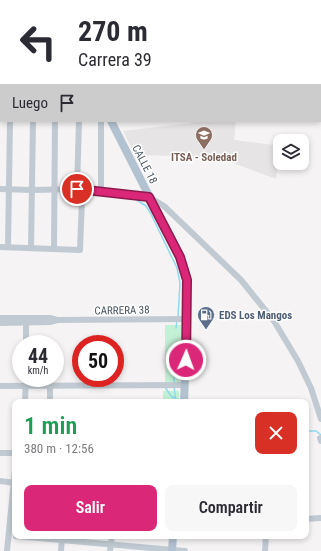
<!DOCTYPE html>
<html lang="es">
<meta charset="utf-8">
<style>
:root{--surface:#fff;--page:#f7f7f7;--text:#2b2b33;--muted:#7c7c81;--accent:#db2777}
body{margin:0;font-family:"Roboto Condensed",sans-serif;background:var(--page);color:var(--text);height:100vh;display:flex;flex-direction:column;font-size:15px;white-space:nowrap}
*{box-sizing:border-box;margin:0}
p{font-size:13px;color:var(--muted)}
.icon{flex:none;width:22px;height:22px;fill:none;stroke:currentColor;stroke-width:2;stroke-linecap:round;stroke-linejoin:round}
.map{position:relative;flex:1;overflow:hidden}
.drawer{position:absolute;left:12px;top:399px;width:297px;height:140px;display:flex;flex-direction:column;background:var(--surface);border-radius:8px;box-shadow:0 2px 6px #0003}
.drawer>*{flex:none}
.hud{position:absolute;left:0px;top:0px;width:321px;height:122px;box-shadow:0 2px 6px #0003;background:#fff;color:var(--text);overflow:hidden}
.controls{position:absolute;left:273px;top:134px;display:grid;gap:8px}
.controls a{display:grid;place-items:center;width:36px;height:36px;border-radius:8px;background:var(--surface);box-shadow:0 2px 6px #0003;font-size:20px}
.speed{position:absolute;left:12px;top:335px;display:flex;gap:8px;font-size:20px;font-weight:700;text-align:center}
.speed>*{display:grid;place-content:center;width:52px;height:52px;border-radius:50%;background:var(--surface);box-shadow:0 2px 6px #0003;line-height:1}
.speed small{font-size:10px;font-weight:400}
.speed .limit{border:6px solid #d22;background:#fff;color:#111}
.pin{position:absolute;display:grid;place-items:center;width:34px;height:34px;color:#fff;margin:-17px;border:2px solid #fff;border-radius:50%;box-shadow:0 1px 4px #0007}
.me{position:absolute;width:44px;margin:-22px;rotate:2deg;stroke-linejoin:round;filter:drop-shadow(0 0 3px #0008)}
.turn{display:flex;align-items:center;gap:14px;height:84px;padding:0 12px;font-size:18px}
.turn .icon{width:52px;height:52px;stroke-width:2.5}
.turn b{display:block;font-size:28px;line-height:34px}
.then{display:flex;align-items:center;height:38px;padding:0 12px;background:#0003;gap:8px;font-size:15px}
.round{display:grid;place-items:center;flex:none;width:42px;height:42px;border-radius:8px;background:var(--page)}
.overview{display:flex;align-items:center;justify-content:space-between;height:68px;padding:0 12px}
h1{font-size:24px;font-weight:600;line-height:30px;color:#1e9e55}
.cta{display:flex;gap:8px;margin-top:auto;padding:8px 12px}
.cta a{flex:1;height:46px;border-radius:8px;background:var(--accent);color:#fff;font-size:16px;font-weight:600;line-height:46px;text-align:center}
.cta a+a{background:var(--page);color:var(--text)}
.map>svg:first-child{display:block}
</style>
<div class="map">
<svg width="321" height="551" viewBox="0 0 321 551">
<rect width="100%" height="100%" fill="#f5f3f3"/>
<path fill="#e6e4e5" d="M191,121H236L234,140L274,145L279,158L276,179L218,157L135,155L123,131L191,123Z"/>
<g fill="#c3f1d5">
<path d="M165,325H181L180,383H165Z"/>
<rect x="163" y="391" width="16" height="11"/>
</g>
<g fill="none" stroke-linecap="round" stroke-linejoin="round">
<g stroke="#90daee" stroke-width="1.5">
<path d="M132,197L146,206L151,214L177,268L180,283L178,317"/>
<path d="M176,328L177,320"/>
<path d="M174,382V351"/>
<path d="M174,386L176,402"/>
<path d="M165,387L171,396L181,402"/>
<path d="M306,431H316L321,435"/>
</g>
<g stroke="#c1cad2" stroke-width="6">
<path d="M0,113H1"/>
<path d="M101,121V191"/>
<path d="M0,189L32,190L77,189L101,191L149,197L164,206L241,280L274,321L298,361L311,388L321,419"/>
<path d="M0,247L80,250L82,199L77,189L79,121"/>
<path d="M8,247L10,121"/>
<path d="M31,248L33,121"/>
<path d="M54,248L55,121"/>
<path d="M0,318H50L57,320"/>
<path d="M26,319V344"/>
<path d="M0,323L50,322L57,320L187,319"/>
<path d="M0,386L185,385"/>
<path d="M25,402L26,378"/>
<path d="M50,402V386"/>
<path d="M320,438L321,441"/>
<path d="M0,453H15"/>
<path d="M0,481L15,483"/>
<path d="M306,519L321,518"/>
<path d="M16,536L185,551"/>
<path d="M7,551L15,470"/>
<path d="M61,551L62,537"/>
<path d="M110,551L112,536"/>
<path d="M265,551L266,536"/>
</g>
<g stroke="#b3c2d1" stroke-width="8">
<path d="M59,0V1"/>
<path d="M111,121L180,257L187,280V326L184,402"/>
<path d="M172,551L173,536"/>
</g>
</g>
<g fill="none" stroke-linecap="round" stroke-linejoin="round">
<defs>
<path id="route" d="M77,189L149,197L180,257L187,280L186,360"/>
</defs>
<use href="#route" stroke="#8e194d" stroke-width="10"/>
<use href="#route" stroke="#db2777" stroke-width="7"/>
</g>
<defs>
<symbol id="university-pin" viewBox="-11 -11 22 30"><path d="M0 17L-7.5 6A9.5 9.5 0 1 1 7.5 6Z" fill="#8d6e63" stroke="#fff"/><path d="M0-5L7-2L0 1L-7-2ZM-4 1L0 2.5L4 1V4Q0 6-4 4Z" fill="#fff"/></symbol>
<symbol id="fuel-pin" viewBox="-11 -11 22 30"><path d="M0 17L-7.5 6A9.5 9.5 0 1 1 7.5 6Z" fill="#5c6f8a" stroke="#fff"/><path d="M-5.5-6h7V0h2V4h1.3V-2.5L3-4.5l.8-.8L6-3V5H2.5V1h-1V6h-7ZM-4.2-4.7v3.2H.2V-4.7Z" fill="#fff"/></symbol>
</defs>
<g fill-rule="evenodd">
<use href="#university-pin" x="194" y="125" width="20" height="27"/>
<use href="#fuel-pin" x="196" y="305" width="20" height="27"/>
</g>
<g text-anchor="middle" stroke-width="3" stroke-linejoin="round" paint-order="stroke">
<g font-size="11" font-weight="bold" fill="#785e54" stroke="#fff">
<text x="204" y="161">ITSA - Soledad</text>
</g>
<g font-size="11" fill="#4a5661" stroke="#fff">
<text transform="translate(145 164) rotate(63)" y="4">CALLE 18</text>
<text transform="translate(122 310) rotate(-1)" y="4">CARRERA 38</text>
</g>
<g font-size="11" font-weight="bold" fill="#4e5e75" stroke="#fff" text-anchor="start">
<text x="219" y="319">EDS Los Mangos</text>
</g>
</g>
</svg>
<div class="controls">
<a><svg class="icon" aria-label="layers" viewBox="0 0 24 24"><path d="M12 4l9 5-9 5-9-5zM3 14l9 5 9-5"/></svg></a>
</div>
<div class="speed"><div>44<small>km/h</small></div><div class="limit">50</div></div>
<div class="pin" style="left:77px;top:189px;background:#d93025"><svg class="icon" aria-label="arrive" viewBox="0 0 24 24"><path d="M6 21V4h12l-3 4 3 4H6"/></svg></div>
<svg class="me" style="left:186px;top:360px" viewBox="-20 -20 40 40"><circle r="17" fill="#db2777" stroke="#fff" stroke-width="3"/><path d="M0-11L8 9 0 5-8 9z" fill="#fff"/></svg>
<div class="hud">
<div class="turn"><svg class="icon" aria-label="left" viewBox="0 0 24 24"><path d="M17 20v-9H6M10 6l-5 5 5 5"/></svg><div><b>270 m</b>Carrera 39</div></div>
<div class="then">Luego<svg class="icon" aria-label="arrive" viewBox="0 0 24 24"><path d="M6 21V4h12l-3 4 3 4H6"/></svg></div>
</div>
<section class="drawer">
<div class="overview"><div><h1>1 min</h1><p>380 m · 12:56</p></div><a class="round" style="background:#d93025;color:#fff"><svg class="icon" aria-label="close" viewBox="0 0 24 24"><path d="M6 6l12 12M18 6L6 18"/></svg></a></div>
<div class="cta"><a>Salir</a><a>Compartir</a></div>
</section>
</div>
